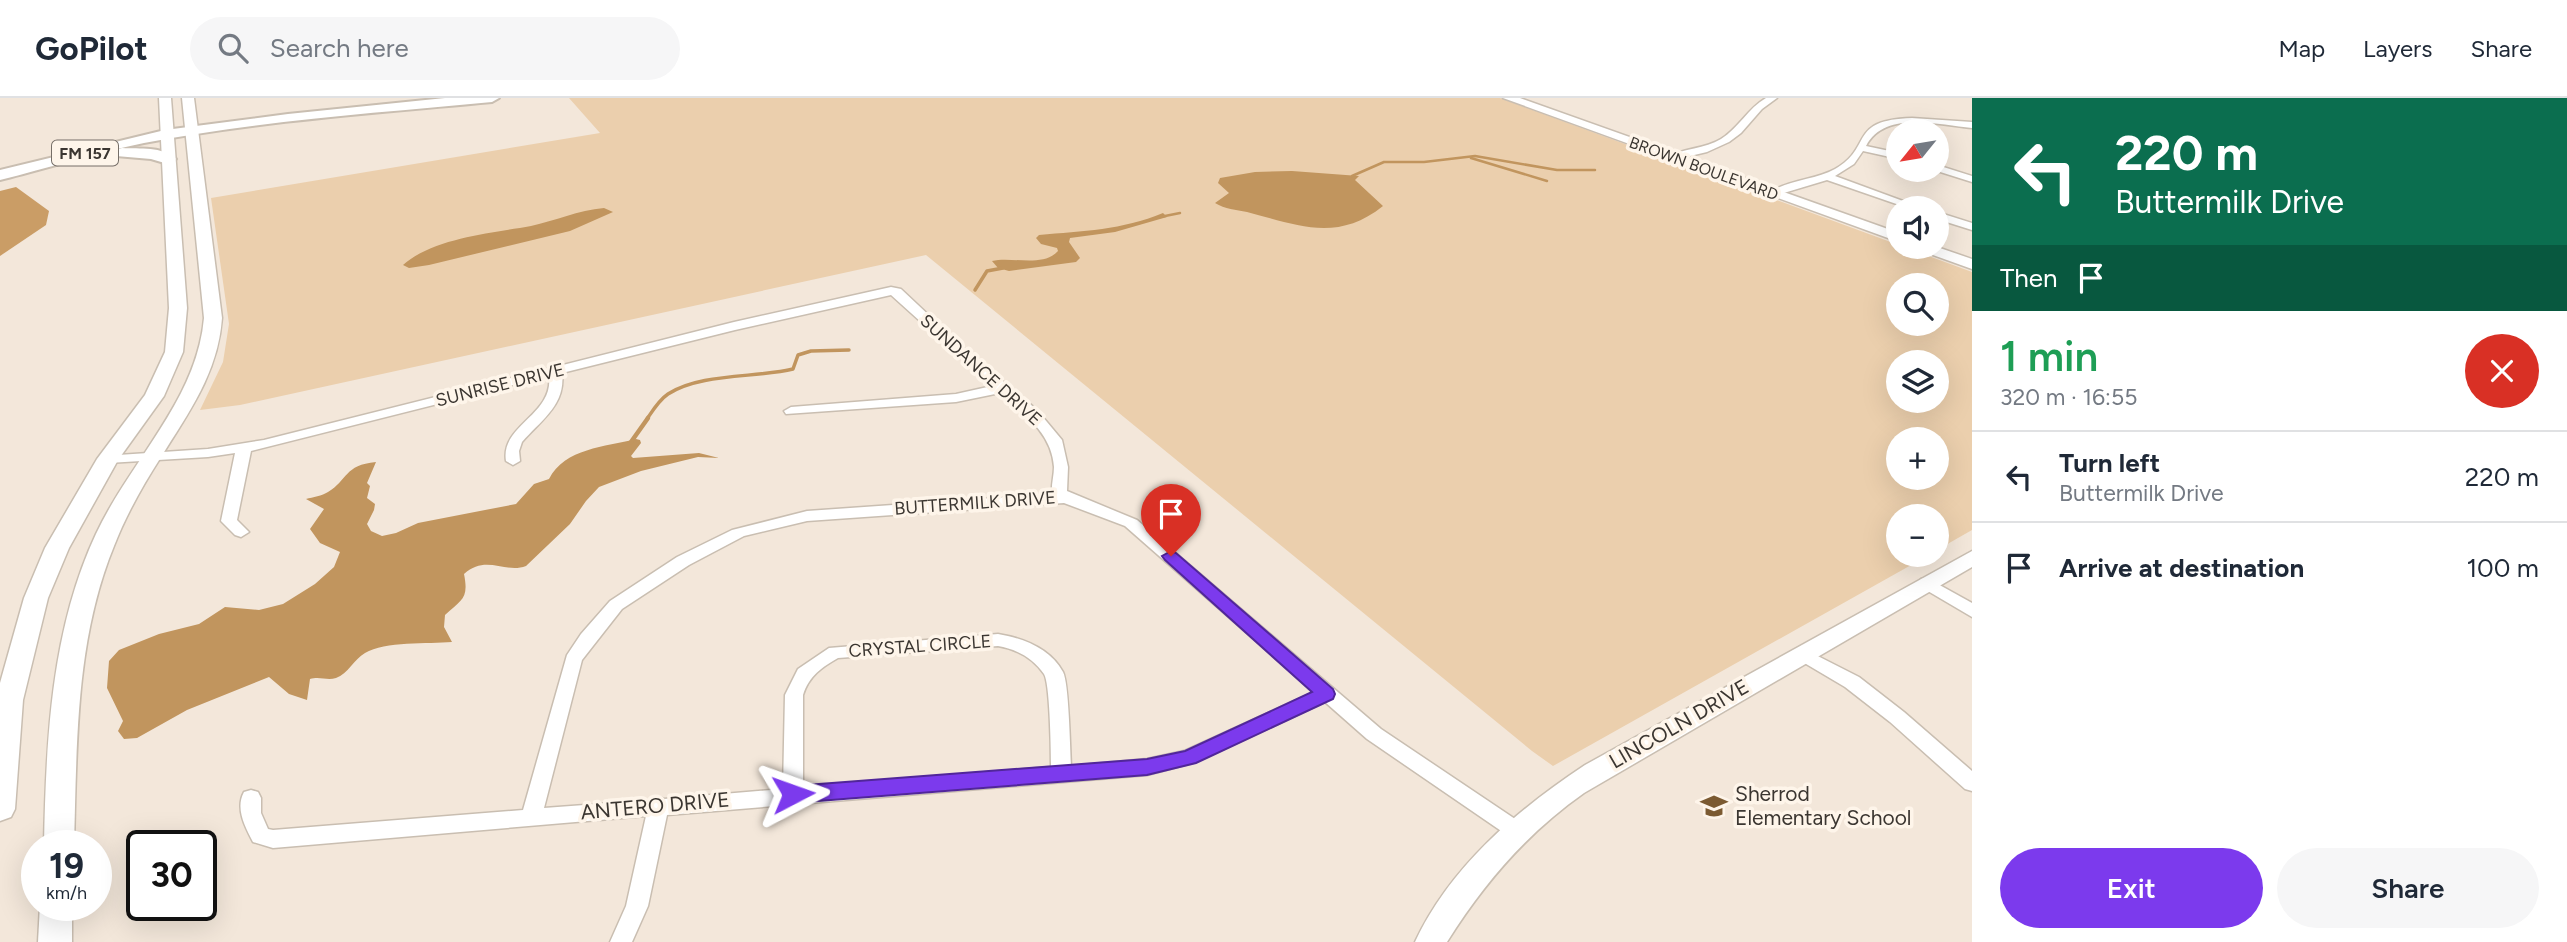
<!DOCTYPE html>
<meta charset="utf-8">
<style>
:root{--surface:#fff;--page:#f6f6f7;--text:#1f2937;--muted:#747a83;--line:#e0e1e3;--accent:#7c3aed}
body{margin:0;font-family:Figtree,sans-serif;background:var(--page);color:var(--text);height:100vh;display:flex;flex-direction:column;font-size:26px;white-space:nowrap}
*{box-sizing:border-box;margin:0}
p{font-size:23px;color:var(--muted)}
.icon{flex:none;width:38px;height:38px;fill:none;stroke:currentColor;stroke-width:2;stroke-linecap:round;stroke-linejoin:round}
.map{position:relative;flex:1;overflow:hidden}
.drawer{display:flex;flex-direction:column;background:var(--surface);width:595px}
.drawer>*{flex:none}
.top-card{background:#0b6e4f;color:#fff;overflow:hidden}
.needle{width:46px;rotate:240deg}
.fabs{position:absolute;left:1886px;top:21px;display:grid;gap:14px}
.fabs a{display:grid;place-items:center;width:63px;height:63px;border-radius:50%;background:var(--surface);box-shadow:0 7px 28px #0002;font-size:35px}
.speed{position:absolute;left:21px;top:732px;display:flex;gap:14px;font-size:35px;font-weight:700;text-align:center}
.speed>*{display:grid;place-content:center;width:91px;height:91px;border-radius:50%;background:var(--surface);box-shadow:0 7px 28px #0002;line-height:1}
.speed small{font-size:18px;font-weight:400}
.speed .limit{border:4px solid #111;border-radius:10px;background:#fff;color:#111}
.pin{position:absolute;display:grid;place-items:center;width:60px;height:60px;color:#fff;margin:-72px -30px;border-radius:50% 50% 50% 0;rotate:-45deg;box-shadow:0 0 7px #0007}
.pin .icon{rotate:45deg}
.me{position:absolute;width:77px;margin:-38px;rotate:86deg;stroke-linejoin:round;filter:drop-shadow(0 0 5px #0008)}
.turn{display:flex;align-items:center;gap:24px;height:147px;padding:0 28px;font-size:32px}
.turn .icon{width:91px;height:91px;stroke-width:2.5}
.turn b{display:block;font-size:49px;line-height:60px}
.then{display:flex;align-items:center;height:66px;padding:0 28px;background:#0003;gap:14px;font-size:26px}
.round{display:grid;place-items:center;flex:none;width:74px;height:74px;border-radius:37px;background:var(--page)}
.overview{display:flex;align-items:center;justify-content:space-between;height:119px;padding:0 28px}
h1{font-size:42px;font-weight:600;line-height:52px;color:#1e9e55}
.button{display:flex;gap:14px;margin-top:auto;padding:14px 28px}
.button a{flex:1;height:80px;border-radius:42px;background:var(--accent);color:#fff;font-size:28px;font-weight:600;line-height:80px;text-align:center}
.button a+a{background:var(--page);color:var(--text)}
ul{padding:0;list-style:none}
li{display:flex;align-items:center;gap:21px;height:91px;padding:0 28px;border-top:2px solid var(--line)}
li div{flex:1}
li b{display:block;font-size:26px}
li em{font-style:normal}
header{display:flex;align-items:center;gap:42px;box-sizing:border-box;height:98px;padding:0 35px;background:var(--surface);border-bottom:2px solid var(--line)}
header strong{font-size:33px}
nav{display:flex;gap:38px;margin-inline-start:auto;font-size:24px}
.search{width:490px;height:63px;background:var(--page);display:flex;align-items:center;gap:18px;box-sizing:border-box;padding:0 24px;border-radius:38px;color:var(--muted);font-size:26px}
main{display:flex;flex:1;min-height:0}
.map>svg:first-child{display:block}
</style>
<header>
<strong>GoPilot</strong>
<div class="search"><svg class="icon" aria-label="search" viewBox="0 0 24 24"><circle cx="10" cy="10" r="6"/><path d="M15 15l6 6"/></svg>Search here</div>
<nav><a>Map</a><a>Layers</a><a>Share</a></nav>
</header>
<main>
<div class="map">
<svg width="1972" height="844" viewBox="0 0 1972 844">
<rect width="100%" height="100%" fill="#f3e7da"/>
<path fill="#ebcfad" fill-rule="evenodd" d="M569,0H1500L1972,174V432L1937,452V418H1899V457H1929L1553,668L1532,653L926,157L240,307L200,312L223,264L229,226L211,100L600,35ZM1899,187H1937V226H1899ZM1899,264H1937V303H1899ZM1899,341H1937V380H1899Z"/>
<path fill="#ca9d66" d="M16,89L49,113L46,127L0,158V93Z"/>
<g fill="#c1955e">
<path d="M1292,73L1359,78L1355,82L1383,108C1337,145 1297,127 1247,114C1236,112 1225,111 1215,105L1229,95L1218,85L1220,80L1255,74Z"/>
<path d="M604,110L613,114L570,133L429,167L409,170L403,167C433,140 492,135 531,128C555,123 578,112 604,110Z"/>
<path d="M1163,115L1167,119L1115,134L1070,140L1069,144L1080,160L1076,164L1009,173L998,170L992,163C1011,158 1043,170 1058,153L1057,150L1041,146L1036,140L1039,137C1083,133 1122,132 1163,115Z"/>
<path d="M636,341L640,342L641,345L631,358L633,360L699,355L719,360L698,359L641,373L599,389L586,403L570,426L526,468C505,476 486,456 464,476C469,501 462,501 445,517L444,529L452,544C428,546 385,543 365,555C354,561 348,576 336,580C327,583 320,578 310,581L307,602L289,596L269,579L187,612L137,640L124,641L118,633L123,623L107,590L109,563L119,552L159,536L199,526L225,509L259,512L283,506L315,486L334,469L340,454L320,445L310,431L324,411L306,401C313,399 322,398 328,394C348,382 344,367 376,364L367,385L370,388L367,400L375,406L374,412L367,426L371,433L382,438L396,435L418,425L516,406L534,386L549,381C565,350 605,349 636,341Z"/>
</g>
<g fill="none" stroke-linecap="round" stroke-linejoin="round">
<g stroke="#c1955e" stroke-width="2.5">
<path d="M1471,60L1547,83"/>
<path d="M1352,78L1384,64H1424L1475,58L1557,72H1595"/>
<path d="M1160,119L1180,115"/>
</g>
<g stroke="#c1955e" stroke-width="3.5">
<path d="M975,192L987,173L1003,170"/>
<path d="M647,321C653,312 659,302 668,296C700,275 756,280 793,271L798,257L811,253L849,252"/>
</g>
<path stroke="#c1955e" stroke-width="4.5" d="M631,344L648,320"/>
<defs>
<g id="minor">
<path d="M1766,0H1777L1762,11L1741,35L1729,44L1707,54L1673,62L1668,59C1683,50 1705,51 1721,41C1739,30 1748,10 1766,0Z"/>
<path d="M1912,20L1972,24V30C1938,27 1885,12 1866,48L1899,55V61L1863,53L1854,66L1835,78L1922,110H1908L1827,82L1774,98L1769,95C1787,82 1815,82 1835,71C1874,49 1847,22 1912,20Z"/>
<path d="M1937,67L1972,78V84L1934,72H1937Z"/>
<path d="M1937,114L1972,125V132L1937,121Z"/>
<path d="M891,189L901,191L967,253L1037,312L1062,342L1068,369L1067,393L1137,422L1381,631L1524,727L1528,733L1524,739L1517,741L1510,739L1367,641L1325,604L1196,664L1147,677L667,717L648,808L632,844H610L626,808L646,718L273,750L253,744C245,729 235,710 244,694L251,692L258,694L261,700V715L268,731L273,732L523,712L567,557L581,536L610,503L677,459L732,432L807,413L1052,396C1051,387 1054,378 1054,369C1052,335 1023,315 1000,295L956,304L786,316L784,313L791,309L956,296L992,288L891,197L735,232L562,275C566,307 541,322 522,344L519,353L520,363L513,367L506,363C500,327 554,317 549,278L251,353L237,422L249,434L241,439L235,437L221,423L235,355L208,359L108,365L103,364L101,361L103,358L208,351L264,342L734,224ZM1064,405L1125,428L1314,594L1184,653L1147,661L1071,668C1070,651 1069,585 1063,574C1050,550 1022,540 998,536L829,550L798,571L785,597L783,691L664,701L659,699L652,702L544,710L582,562L622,511L689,467L744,438L807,423ZM998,548C1016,551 1033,560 1044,576C1050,585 1051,653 1051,669L803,689V597C809,578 822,569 838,560Z"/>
<path d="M1927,480L1972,505V519L1921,489L1919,485L1921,481Z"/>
<path d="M1802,550L1859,579L1904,614L1972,673V693L1965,691L1890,624L1845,589L1796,560L1793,556L1796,552Z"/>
</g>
<g id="tertiary">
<path d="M1503,0H1520L1899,135V144Z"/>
<path d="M1917,149H1937L1972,161V171L1919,152Z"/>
<path d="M1972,453V469L1584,695C1527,735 1484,785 1447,844H1415C1450,769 1517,712 1585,667Z"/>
</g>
<g id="secondary">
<path d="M159,0H171L187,210L183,254L164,298L118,362L69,450L48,500L23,602L15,711L11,719L0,723V585L24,500L45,450L97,361L145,297L165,254L169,210Z"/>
<path d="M182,0H194L222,220C218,275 189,314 161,359C143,387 126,417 114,448C75,543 77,647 74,747H44C46,643 51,532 96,436C130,363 197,302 204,220Z"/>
<path d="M40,807H72V844H38Z"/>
</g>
<g id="primary">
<path d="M445,0H499L492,4C376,15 258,23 144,45C95,55 48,70 0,82V72L165,32L288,16Z"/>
<path d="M122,50C140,51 162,48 176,61L168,66L151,61L116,58L114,55L116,52Z"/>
</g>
</defs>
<use href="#minor" stroke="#c9beb1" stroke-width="3"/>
<use href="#tertiary" stroke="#c9beb1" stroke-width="3"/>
<use href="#secondary" stroke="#c9beb1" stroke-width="3"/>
<use href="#primary" stroke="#c9beb1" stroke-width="4"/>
<use href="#minor" fill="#fff" fill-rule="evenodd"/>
<use href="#tertiary" fill="#fff" fill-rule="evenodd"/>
<use href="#secondary" fill="#fff" fill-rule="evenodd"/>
<use href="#primary" fill="#fff" fill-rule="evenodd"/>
</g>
<path fill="#7c3aed" stroke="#51269a" stroke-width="2" d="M1171,453L1176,455L1333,591L1335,596L1333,601L1196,665L1147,677L793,705L786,702L783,696L786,691L793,688L1147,661L1185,653L1312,594L1165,462L1162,458Z"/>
<defs>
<symbol id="school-bare" viewBox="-9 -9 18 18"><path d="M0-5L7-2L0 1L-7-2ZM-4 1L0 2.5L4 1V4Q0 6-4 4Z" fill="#7b5a31" stroke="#fef5ea" stroke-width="2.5" paint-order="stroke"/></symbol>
</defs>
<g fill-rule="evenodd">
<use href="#school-bare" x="1695" y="689" width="38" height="38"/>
</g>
<g text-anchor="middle" stroke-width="7" stroke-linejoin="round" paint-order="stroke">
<rect fill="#fef5ea" stroke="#766f68" stroke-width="2" x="52" y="42.5" width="66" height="25" rx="5"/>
<g font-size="16" font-weight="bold" fill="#3b3631">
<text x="85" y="61">FM 157</text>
</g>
<g font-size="16" fill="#3b3631" stroke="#fef5ea">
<text transform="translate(1704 70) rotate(20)" y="6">BROWN BOULEVARD</text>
</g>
<g font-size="18" fill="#3b3631" stroke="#fef5ea">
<text transform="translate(981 272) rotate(42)" y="6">SUNDANCE DRIVE</text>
<text transform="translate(500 287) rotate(-14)" y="6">SUNRISE DRIVE</text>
<text transform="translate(975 405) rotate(-4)" y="6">BUTTERMILK DRIVE</text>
<text transform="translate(920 548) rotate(-4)" y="6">CRYSTAL CIRCLE</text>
</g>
<g font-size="21" fill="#3b3631" stroke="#fef5ea">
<text transform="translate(1679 626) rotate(-30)" y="7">LINCOLN DRIVE</text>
<text transform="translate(655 708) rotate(-5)" y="7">ANTERO DRIVE</text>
</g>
<g font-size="21" fill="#3b3631" stroke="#fef5ea" text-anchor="start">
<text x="1735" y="703">Sherrod<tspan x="1735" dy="24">Elementary School</tspan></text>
</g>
</g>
</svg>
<div class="fabs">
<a><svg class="needle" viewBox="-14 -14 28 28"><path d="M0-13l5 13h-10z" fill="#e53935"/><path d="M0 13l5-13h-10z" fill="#747a83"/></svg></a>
<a><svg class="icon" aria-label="sound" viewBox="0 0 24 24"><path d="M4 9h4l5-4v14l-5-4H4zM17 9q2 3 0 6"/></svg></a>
<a><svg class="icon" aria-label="search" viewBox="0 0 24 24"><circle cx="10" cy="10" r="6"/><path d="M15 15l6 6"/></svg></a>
<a><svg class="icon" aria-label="layers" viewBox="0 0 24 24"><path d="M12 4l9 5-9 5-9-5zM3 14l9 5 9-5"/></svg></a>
<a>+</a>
<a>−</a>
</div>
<div class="speed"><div>19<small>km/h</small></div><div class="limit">30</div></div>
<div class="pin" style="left:1171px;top:458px;background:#d93025"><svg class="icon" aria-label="arrive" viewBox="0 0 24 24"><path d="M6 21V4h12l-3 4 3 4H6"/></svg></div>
<svg class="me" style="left:793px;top:696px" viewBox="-20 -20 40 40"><path d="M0-17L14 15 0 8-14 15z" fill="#7c3aed" stroke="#fff" stroke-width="4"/></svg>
</div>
<section class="drawer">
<div class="top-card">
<div class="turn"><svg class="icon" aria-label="left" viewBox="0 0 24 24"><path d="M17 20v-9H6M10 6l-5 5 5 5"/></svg><div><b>220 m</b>Buttermilk Drive</div></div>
<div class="then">Then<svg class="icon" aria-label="arrive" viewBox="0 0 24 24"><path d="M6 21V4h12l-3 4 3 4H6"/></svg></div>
</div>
<div class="overview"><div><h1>1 min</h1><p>320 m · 16:55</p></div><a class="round" style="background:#d93025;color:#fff"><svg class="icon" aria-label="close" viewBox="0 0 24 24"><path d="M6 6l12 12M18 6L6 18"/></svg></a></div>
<ul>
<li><svg class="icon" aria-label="left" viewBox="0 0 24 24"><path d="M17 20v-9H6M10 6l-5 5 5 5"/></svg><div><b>Turn left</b><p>Buttermilk Drive</p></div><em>220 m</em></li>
<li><svg class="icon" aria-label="arrive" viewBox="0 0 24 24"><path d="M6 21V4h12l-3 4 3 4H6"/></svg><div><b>Arrive at destination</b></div><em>100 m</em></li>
</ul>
<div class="button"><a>Exit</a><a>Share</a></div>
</section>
</main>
